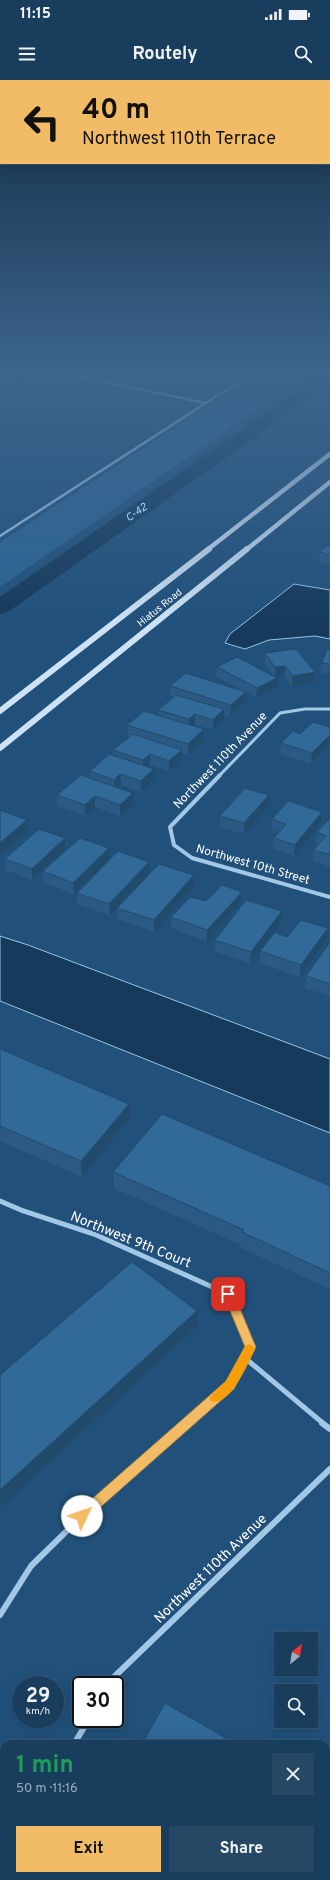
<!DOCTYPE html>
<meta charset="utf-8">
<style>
:root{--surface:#193d5c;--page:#264865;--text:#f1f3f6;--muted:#9faebb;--line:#375672;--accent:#f2bb65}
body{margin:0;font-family:Overpass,sans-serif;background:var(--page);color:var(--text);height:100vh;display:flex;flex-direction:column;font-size:15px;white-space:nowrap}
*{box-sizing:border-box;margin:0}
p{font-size:13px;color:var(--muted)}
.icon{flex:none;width:22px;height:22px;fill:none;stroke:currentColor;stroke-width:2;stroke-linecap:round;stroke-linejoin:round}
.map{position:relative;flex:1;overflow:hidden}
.drawer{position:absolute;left:0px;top:1660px;width:330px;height:140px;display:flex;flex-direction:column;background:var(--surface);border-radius:12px 12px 0 0;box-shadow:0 4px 16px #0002,0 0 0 1px var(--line)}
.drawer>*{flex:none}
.top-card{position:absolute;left:0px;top:0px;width:330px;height:84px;box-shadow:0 4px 16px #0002,0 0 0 1px var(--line);background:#f2bb65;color:#111;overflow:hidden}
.needle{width:26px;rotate:30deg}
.tools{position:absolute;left:274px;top:1552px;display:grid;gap:8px}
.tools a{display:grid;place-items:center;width:44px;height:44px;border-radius:0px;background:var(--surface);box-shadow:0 4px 16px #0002,0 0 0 1px var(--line);font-size:20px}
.speed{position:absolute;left:12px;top:1596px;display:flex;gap:8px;font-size:20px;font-weight:700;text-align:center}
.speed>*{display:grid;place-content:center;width:52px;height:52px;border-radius:50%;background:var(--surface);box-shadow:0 4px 16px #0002,0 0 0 1px var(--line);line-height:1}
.speed small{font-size:10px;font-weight:400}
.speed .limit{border:2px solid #111;border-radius:6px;background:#fff;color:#111}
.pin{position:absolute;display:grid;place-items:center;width:34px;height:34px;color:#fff;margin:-17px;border-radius:8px;box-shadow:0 2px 6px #0006}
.me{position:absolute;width:44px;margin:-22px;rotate:48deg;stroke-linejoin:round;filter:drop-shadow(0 0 3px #0008)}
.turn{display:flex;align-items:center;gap:14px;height:84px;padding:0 16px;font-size:18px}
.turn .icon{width:52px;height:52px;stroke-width:2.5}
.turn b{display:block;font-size:28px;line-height:34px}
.round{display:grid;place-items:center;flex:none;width:42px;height:42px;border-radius:0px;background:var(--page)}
.overview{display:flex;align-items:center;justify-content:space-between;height:68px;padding:0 16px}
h1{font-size:24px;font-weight:700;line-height:30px;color:#1e9e55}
.action{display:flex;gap:8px;margin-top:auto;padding:8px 16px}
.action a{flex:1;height:46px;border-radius:0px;background:var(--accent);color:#111;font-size:16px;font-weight:700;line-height:46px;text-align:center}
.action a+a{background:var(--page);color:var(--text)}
.status{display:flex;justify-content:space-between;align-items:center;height:28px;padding:0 20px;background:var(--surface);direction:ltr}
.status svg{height:11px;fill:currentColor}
header{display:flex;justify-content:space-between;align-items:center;height:52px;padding:0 16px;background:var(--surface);font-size:18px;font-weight:700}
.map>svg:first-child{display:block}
</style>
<div class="status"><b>11:15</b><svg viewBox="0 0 49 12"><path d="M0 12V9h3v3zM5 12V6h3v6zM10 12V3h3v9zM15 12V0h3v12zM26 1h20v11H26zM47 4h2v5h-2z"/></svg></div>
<header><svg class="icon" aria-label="menu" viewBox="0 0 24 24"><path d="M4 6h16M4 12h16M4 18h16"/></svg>Routely<svg class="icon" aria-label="search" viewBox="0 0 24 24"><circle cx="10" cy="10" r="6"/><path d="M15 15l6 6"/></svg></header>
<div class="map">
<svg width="330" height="1800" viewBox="0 0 330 1800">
<rect width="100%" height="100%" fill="#21517b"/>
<path fill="#2b6493" d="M263,290H315L0,507V462Z"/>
<g fill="#163a5b" stroke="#97c4e7">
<path d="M294,504L330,510V559L315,556L269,560L245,569L225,563L230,554Z"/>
<path d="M0,856L28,865L330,979V1053L0,921Z"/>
</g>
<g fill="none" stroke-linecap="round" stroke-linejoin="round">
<path fill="#163a5b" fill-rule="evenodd" d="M330,291V304L8,532L0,534V517L324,293Z"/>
<g stroke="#a3c8e6" stroke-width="2.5">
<path d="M47,290L206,323"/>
<path d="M0,456L257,290"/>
</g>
<path stroke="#a3c8e6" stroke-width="3" d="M219,696L280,633L305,629H330"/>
<path stroke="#a3c8e6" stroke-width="4" d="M220,695L170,747L174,765L192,778L330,817"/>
<g stroke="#a3c8e6" stroke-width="5">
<path d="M0,1121L21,1130L94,1154L228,1214L250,1267L230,1305L186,1344"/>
<path d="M245,1278L324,1344"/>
</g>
<g stroke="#a3c8e6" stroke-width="6">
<path d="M322,1343L330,1349"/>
<path d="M0,1535L31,1486L82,1436L187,1343"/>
<path d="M110,1605L115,1596L330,1389"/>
<path d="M74,1664L89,1639"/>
<path d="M1,1800L4,1794"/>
</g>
<g stroke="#cde2f5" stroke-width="4.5">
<path d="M207,470L330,374"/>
<path d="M246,470L330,402"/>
</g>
<g stroke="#cde2f5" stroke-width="6">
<path d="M0,631L209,469"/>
<path d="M0,668L247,469"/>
</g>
</g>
<g fill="#2a5a83">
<path d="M330,464V485L319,482L320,472Z"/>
<path d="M330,569V594L321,593L322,583Z"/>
<path d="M265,573L315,592L314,602L292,606L284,596L276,597L277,598L276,608L256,618L246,612L245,622L230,636L224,634V640L213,650L195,645L193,646L204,660L188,675L182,673L181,680L169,691L150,685L148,687L154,700L141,712L121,705L118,707L133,713L134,724L120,736L95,727L85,736L57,726V715L90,698V691L113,675V670L130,656H128L127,645L158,635V630L173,617L170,616V606L242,610L216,597L217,587L274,596L265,584Z"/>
<path d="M330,647V664L311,684L280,674L281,663L300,654Z"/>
<path d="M269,726L244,754L220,747V736Z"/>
<path d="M330,738V787L313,781V770L318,764L316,763L317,752Z"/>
<path d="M272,739L321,743L294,776L273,769L274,758L279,753L272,750Z"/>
<path d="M109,768L110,779L74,814L44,803L43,791Z"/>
<path d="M65,769L32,800L6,790L5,779Z"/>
<path d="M150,793L110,835L77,824V813Z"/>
<path d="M194,795V807L154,852L118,839L117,828Z"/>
<path d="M242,812L241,823L207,862L171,848V837L206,821Z"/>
<path d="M282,831L281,843L250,883L214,871L215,860Z"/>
<path d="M287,857L327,860L300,897L260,883V871Z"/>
<path d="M330,862V916L305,908L306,896Z"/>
<path d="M0,969L129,1024V1039L82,1097L0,1061Z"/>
<path d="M113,1092L330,1106V1209L241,1168V1165L114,1108Z"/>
<path d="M213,1796H326L330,1800H220Z"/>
</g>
<g fill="#224a6a">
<path d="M21,297L22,307L0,319V308Z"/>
<path d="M285,586L284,596L275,597V587Z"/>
<path d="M315,592L314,602L292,606L293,596Z"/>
<path d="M277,598L276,608L256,618L257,608Z"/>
<path d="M246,612L245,622L230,636L231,625Z"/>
<path d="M224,629V640L213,650V640Z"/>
<path d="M195,634V645L189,650V639Z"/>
<path d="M204,649V660L188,675V664Z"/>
<path d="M330,655V664L311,684L312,673Z"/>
<path d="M182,670L181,680L169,691V681Z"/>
<path d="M150,674V685L144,691L143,680Z"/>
<path d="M154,689V700L141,712V701Z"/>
<path d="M120,694L121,705L115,710L114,700Z"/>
<path d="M133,713L134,724L120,736V725Z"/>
<path d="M269,715V726L244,754V743Z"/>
<path d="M95,716V727L85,736V725Z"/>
<path d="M322,732L321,743L294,776L295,765Z"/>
<path d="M27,740L28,751L0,775V763Z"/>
<path d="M65,758V769L32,800V789Z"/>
<path d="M109,768L110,779L74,814L73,803Z"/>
<path d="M149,782L150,793L110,835L109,824Z"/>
<path d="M194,795V807L154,852V840Z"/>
<path d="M242,812L241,823L207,862V850Z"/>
<path d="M282,831L281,843L250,883L251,872Z"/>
<path d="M328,848L327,860L300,897L301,885Z"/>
<path d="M129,1024V1039L82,1097L81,1081Z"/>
<path d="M197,1231V1247L1,1427L0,1410Z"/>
</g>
<g fill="#316998" stroke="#224a6a">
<path d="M0,293L21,297L0,308Z"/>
<path d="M330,464V475L320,472Z"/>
<path d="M296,569L315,592L293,596L285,586L275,587L265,573Z"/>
<path d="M327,569H330V584L322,583Z"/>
<path d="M237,577L277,598L257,608L217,587Z"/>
<path d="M186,593L246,612L231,625L170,606Z"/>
<path d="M176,615L224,629L213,640L195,634L189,639L158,630Z"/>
<path d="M144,631L204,649L188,664L127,645Z"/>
<path d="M313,642L330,647V655L312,673L281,663L293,651L300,654Z"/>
<path d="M133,654L182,670L169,681L150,674L143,680L113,670Z"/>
<path d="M109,674L154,689L141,701L120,694L114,700L90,691Z"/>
<path d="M81,695L133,713L120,725L95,716L85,725L57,715Z"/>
<path d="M245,708L269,715L244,743L220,736Z"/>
<path d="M288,721L322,732L295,765L274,758L286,744L272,739Z"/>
<path d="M0,730L27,740L0,763Z"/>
<path d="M330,738V775L313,770L326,756L317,752Z"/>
<path d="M39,749L65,758L32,789L5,779Z"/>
<path d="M80,758L109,768L73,803L43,791Z"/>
<path d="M118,771L149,782L109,824L77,813Z"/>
<path d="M159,784L194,795L154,840L117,828Z"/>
<path d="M222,805L242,812L207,850L171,837L190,817L206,821Z"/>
<path d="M246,820L282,831L251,872L215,860Z"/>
<path d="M301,840L328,848L301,885L260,871L275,852L287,857Z"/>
<path d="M330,862V904L306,896Z"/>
<path d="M0,969L129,1024L81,1081L0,1046Z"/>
<path d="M162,1034L330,1106V1193L242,1152L244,1150L113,1092Z"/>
<path d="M132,1182L197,1231L0,1410V1295Z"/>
<path d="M165,1623L236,1664H142Z"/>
<path d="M326,1717L330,1719V1800H241L234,1796H326Z"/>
<path d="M61,1796H105L112,1800H60Z"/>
</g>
<linearGradient id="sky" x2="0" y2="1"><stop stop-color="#122d44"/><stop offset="0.54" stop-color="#3d658d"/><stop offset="1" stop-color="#3d658d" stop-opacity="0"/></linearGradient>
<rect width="330" height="542" fill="url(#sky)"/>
<path fill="#f2bb65" stroke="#9d7a42" d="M228,1209L232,1210L234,1214L256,1267L234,1309L86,1440L82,1442L77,1440L75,1436L77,1432L226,1301L245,1267L223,1214L224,1210Z"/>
<path fill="#f59e0b" d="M249,1264L253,1266L255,1269C249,1282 229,1328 211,1321L209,1318L226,1301L245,1266Z"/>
<g text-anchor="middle" stroke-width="4" stroke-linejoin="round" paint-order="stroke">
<g font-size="10" fill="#fff" stroke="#21517b">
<text transform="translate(159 527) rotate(-39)" y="4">Hiatus Road</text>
</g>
<g font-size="11" font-style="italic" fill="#afd2ee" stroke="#21517b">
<text transform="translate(136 432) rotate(-35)" y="4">C-42</text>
</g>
<g font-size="12" fill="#fff" stroke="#21517b">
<text transform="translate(220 680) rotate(-46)" y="4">Northwest 110th Avenue</text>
<text transform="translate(253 784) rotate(16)" y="4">Northwest 10th Street</text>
</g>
<g font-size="14" fill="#fff" stroke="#21517b">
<text transform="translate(131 1159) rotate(22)" y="5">Northwest 9th Court</text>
<text transform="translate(210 1488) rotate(-44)" y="5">Northwest 110th Avenue</text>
</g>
</g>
</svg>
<div class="tools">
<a><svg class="needle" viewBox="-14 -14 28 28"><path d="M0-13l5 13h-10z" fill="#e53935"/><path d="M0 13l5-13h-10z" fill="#9faebb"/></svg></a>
<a><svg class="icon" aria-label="search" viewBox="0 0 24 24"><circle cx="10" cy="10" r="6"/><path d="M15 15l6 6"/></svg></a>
</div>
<div class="speed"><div>29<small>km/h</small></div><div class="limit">30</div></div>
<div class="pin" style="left:228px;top:1214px;background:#d93025"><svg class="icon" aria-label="arrive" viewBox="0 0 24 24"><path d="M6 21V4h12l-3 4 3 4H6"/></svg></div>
<svg class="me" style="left:82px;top:1436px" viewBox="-20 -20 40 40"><circle r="19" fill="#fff"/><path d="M0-13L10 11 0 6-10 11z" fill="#f2bb65"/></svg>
<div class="top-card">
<div class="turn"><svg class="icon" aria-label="left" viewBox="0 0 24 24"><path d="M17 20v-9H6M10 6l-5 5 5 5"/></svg><div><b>40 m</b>Northwest 110th Terrace</div></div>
</div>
<section class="drawer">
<div class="overview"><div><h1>1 min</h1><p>50 m · 11:16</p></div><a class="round"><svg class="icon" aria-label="close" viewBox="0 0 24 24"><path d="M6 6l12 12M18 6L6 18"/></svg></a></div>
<div class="action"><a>Exit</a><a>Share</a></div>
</section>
</div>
